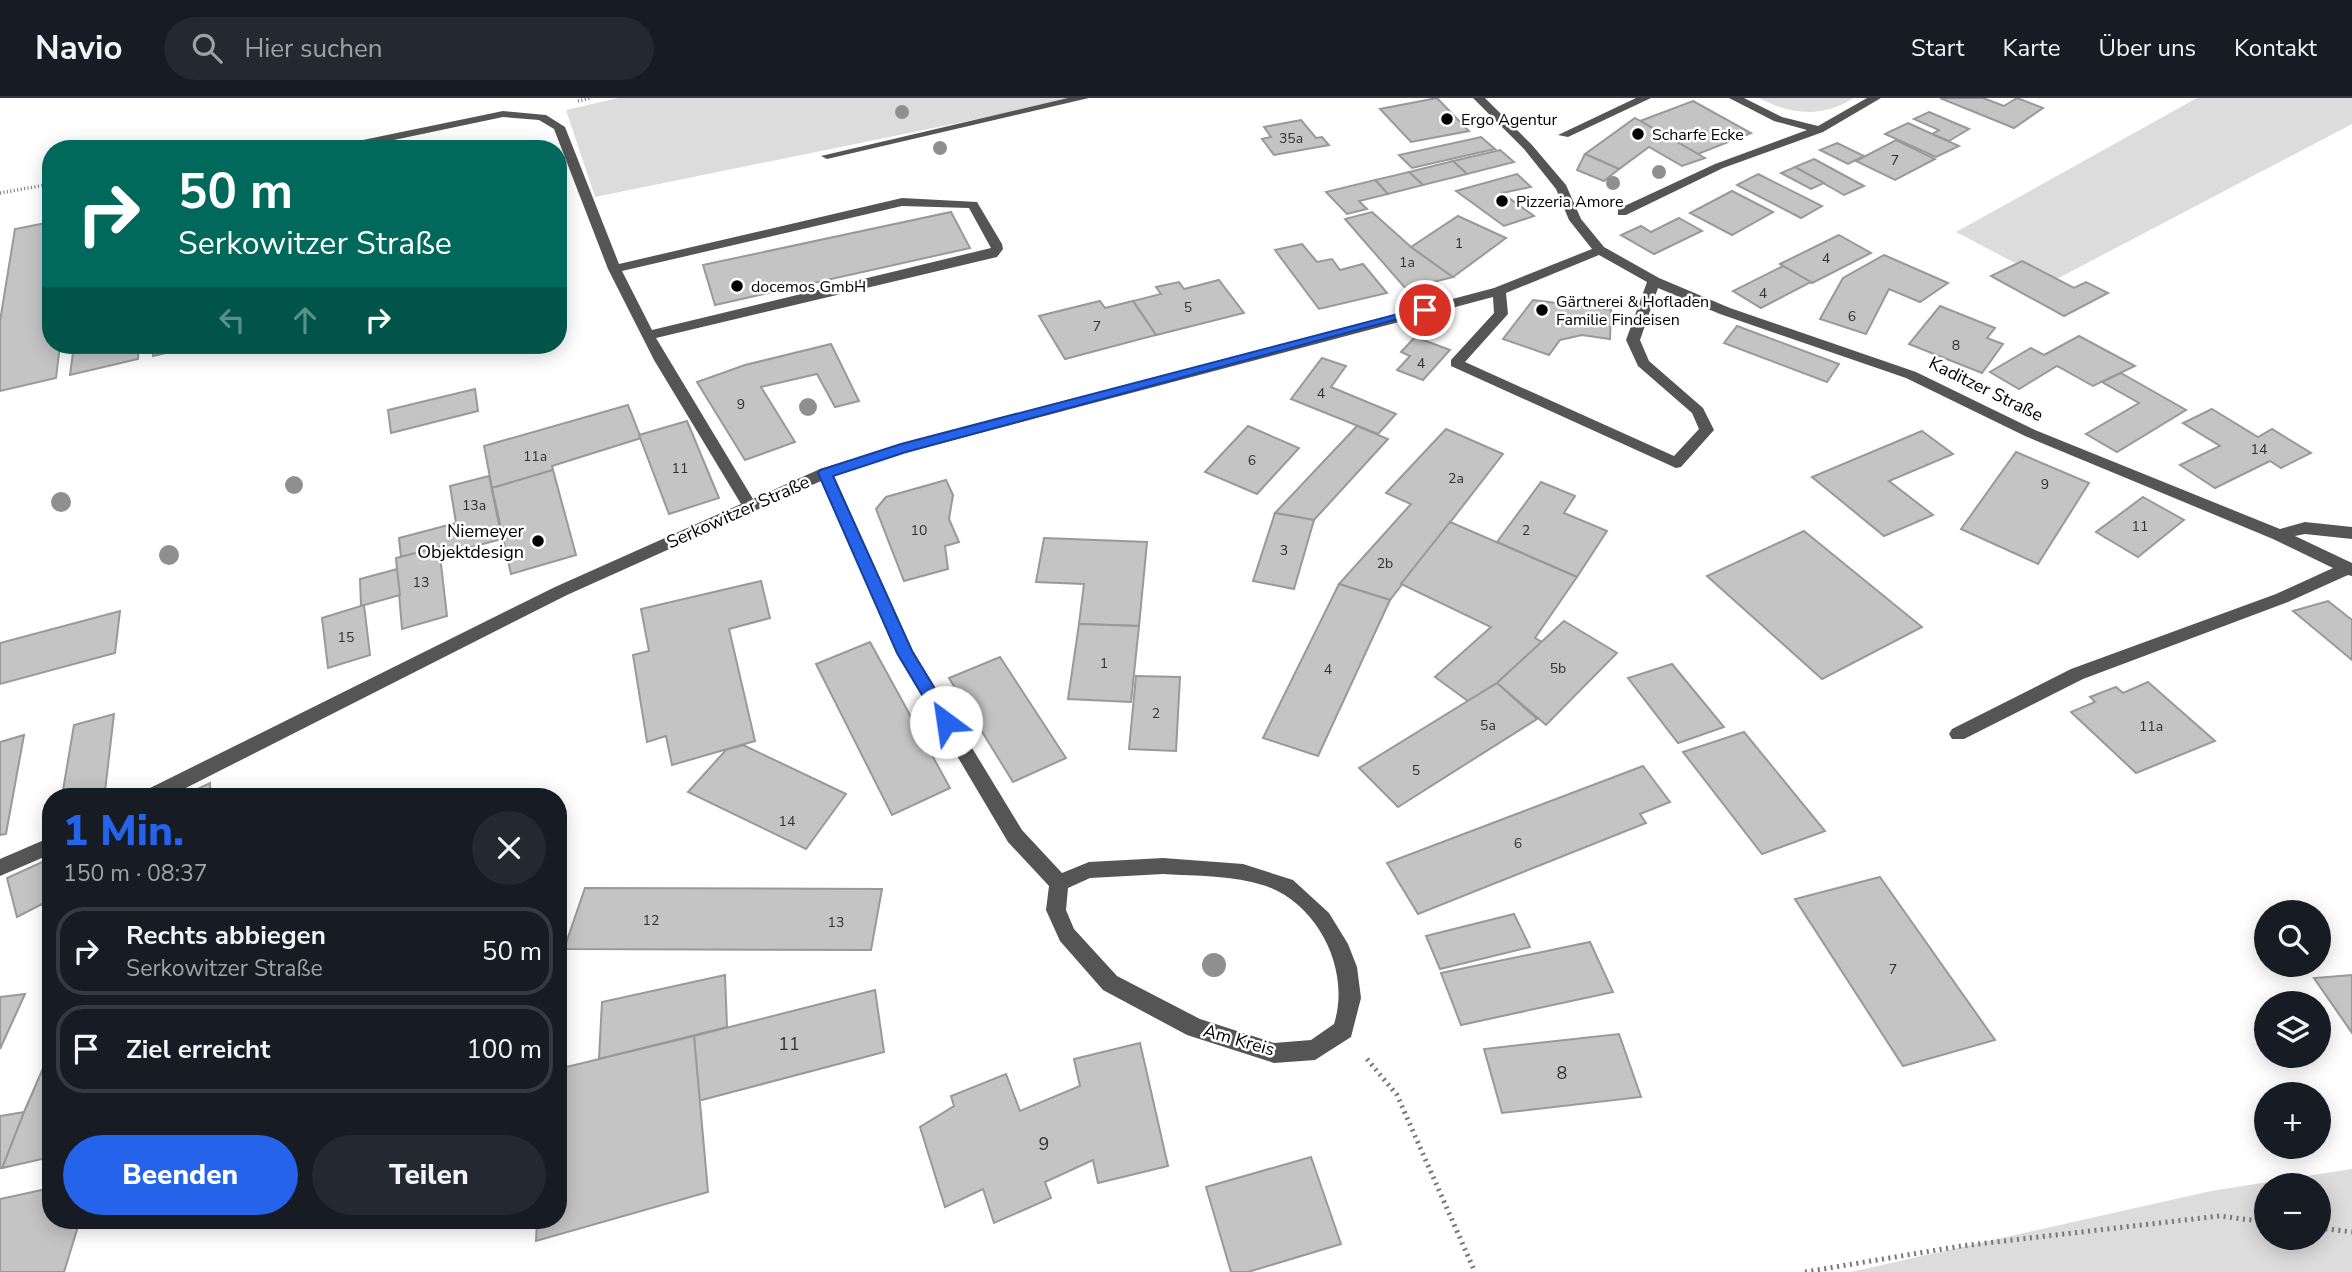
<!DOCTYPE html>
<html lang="de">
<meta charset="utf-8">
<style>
:root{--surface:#171b24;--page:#242831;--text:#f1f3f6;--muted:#9ea1a6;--line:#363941;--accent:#2563eb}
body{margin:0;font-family:"Nunito Sans",sans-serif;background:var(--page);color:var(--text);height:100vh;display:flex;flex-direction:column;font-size:26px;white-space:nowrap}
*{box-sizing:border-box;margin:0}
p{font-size:23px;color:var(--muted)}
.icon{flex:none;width:38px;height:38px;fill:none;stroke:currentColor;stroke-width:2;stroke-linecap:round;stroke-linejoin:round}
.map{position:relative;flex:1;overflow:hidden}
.sheet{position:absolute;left:42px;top:690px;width:525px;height:441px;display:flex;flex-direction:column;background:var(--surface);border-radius:28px;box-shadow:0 4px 18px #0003}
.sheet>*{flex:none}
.hud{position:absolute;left:42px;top:42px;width:525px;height:214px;border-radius:28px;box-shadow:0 4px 18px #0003;background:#00695c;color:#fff;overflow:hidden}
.buttons{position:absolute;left:2254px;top:802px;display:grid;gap:14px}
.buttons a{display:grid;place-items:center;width:77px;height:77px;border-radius:50%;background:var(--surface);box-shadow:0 4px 18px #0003;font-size:35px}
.pin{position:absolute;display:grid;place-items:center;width:60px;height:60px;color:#fff;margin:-30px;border:4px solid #fff;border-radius:50%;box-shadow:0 2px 7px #0007}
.me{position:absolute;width:77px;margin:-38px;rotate:329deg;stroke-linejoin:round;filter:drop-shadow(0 0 5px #0008)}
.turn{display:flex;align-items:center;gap:24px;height:147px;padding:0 21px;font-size:32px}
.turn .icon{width:91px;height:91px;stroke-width:2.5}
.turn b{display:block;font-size:49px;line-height:60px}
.lanes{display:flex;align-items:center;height:66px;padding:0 21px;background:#0003;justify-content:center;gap:35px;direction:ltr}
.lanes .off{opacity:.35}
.round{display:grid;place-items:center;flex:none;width:74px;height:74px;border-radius:37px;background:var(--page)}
.overview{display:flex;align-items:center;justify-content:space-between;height:119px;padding:0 21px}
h1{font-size:42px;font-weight:800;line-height:52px;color:var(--accent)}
.cta{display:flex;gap:14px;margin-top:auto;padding:14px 21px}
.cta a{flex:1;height:80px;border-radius:42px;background:var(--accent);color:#fff;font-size:28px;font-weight:800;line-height:80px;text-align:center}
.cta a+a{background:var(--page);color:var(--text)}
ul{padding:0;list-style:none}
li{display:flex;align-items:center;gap:21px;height:88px;margin:0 14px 10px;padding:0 7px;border:4px solid var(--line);border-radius:28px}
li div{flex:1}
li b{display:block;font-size:26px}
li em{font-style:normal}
header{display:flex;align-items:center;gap:42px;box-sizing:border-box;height:98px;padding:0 35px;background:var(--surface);border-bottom:2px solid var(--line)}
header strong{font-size:33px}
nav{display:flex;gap:38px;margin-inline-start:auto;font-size:24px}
.search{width:490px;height:63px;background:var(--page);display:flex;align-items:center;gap:18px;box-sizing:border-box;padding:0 24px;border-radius:38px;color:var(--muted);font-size:26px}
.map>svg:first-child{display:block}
</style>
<header>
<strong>Navio</strong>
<div class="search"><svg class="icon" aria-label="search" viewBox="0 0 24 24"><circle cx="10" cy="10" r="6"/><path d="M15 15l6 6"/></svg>Hier suchen</div>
<nav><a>Start</a><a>Karte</a><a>Über uns</a><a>Kontakt</a></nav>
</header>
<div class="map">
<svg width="2352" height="1174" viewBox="0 0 2352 1174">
<rect width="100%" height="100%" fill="#fff"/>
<g fill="#dcdcdc" fill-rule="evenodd">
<path d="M618,0H1080L595,99L566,12Z"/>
<path d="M1759,0H1854C1822,20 1791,17 1759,0Z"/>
<path d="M2197,0H2352V26L2051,184L1956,134Z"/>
<path d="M2352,1071V1174H1851L2211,1093ZM2266,1087H2319V1139H2266Z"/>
</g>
<g fill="#c4c4c4" stroke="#999" stroke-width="2">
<path d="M1437,0L1469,33L1411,44L1380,11Z"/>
<path d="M1940,0H1983L2004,8L2017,0L2043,10L2014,30Z"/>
<path d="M1693,3L1751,35L1698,56L1640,23Z"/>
<path d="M1929,14L1969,31L1949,43L1932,36L1939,32L1914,21Z"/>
<path d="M1635,20L1705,60L1682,68L1649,49L1619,71L1585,56Z"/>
<path d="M1301,22L1316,40L1322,39L1329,47L1274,57L1262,41L1271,39L1264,29Z"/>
<path d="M1908,25L1932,36L1959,48L1936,59L1885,36Z"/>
<path d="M1481,39L1495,51L1412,70L1399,57Z"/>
<path d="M1896,42L1935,61L1895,82L1856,63Z"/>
<path d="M1837,45L1864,58L1848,66L1820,52Z"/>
<path d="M1500,52L1514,64L1467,76L1453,63Z"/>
<path d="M1585,56L1619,71L1604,83L1577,72Z"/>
<path d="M1814,61L1864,88L1844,97L1795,69Z"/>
<path d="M1453,63L1467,76L1423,87L1409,74Z"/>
<path d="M1795,69L1824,85L1811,91L1781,75Z"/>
<path d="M1409,74L1423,87L1388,96L1375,82Z"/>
<path d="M1517,76L1531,89L1502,95L1534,118L1504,128L1456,93Z"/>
<path d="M1758,76L1822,108L1801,120L1737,87Z"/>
<path d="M1375,82L1388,96L1359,103L1367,111L1347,116L1326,94Z"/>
<path d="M1732,93L1773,114L1732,137L1690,115Z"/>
<path d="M951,114L970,150L715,207L703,167Z"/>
<path d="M1372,114L1411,149L1453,179L1406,191L1345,121Z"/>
<path d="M1458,118L1506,140L1453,179L1411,149Z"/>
<path d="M1679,120L1702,133L1654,156L1621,137L1641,128L1651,134Z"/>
<path d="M51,124V247H60L56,280L0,293V223L15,131Z"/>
<path d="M1839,137L1871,155L1812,185L1780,166Z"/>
<path d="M1302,146L1317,164L1332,161L1340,172L1363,166L1387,195L1319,211L1275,152Z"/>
<path d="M1884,157L1948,185L1920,204L1889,191L1866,236L1820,221L1843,180Z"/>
<path d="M2022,163L2074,190L2086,184L2108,195L2064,218L1991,178Z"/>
<path d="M1783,168L1811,184L1761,210L1733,193Z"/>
<path d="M1219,182L1244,215L1156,237L1133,203L1161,196L1156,189L1179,184L1184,191Z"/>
<path d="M1533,202L1611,212L1610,241L1582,237L1560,242L1549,257L1503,241Z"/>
<path d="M1100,203L1105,210L1133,203L1156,237L1065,261L1039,218Z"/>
<path d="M1940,208L1995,230L1987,240L2003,246L1982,275L1909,246Z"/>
<path d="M1737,228L1839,266L1827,284L1724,245Z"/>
<path d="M2079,238L2135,268L2093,288L2057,268L2019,291L1990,274L2031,250L2044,257Z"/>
<path d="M1415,239L1450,252L1423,282L1397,272L1410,258L1401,254Z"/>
<path d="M831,246L859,303L835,309L817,276L761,289L795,344L745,362L697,284L745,267Z"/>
<path d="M74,247H139L138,261L70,277Z"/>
<path d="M153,247H200L153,258Z"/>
<path d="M1322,260L1346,268L1331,289L1396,316L1378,336L1291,301Z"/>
<path d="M2121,275L2186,312L2117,354L2086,336L2139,305L2102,284Z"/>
<path d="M475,291L478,313L391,335L388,312Z"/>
<path d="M628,307L641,340L552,368L553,372L492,390L484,348Z"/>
<path d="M2212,311L2258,339L2272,331L2311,355L2281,370L2270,363L2215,390L2180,367L2220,348L2183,325Z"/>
<path d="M687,323L719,400L669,416L639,337Z"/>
<path d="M1248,328L1299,350L1257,396L1205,374Z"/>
<path d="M1357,328L1388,341L1314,422L1275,415Z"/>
<path d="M1446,331L1503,356L1390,502L1339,486L1411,406L1386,395Z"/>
<path d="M1922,333L1953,356L1889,383L1933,417L1884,438L1812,379Z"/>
<path d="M2016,354L2089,385L2038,466L1961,431Z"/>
<path d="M553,372L576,457L511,476L492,390Z"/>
<path d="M489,378L502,441L441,457L439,449L401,459L399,440L456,425L450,388Z"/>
<path d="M946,382L953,397L949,421L959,444L945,448L948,471L904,483L876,411L886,399Z"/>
<path d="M1541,384L1575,398L1564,415L1607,433L1577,479L1497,444Z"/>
<path d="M2143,399L2184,422L2138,459L2096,434Z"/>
<path d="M1275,415L1314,422L1294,491L1253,483Z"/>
<path d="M1450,424L1577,479L1535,540L1542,544L1497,585L1468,603L1435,579L1491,529L1401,486Z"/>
<path d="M1804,433L1922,529L1822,581L1707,478Z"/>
<path d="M1044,440L1147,444L1139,528L1079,526L1084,486L1036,484Z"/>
<path d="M439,449L447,518L402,531L396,460Z"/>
<path d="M397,471L400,497L361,508L360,481Z"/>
<path d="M761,483L770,520L729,531L755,643L672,667L666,638L647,644L633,557L649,553L641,511Z"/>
<path d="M1339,486L1390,502L1318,658L1263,640Z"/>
<path d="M2328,503L2352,522V562L2293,513Z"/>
<path d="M364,507L370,557L328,570L322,520Z"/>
<path d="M120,513L115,555L0,586V545Z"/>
<path d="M1564,523L1617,555L1546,627L1497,585Z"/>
<path d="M1079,526L1139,528L1131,604L1068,601Z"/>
<path d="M870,544L950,690L892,717L816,566Z"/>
<path d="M1000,559L1066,660L1013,684L949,580Z"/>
<path d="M1672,566L1724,629L1678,645L1628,580Z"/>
<path d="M1136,578L1180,579L1176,653L1129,651Z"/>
<path d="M2148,584L2215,643L2136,675L2071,614L2095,604L2090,599L2116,589L2123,595Z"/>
<path d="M1497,585L1537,621L1398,709L1359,670Z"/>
<path d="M114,616L105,693L93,698H62L74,627Z"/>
<path d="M1744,634L1825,733L1762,756L1683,654Z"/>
<path d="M24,637L6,736L0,737V644Z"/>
<path d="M743,647L846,696L806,751L688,694L726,652Z"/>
<path d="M1643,668L1670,704L1640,716L1646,725L1418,816L1387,765Z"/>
<path d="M210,685V698H183Z"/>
<path d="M51,760V811L45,814L42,806L17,819L7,780Z"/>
<path d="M1880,779L1995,942L1903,968L1795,801Z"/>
<path d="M585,790L882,791L871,852L564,851Z"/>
<path d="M1514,816L1530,849L1440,871L1426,838Z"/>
<path d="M1590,844L1613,894L1461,927L1441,875Z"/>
<path d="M725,877L727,929L599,961L602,904Z"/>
<path d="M2352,877V935L2314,880Z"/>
<path d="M875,892L884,954L698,1003L694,938Z"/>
<path d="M25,896L0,951V899Z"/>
<path d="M1619,936L1641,999L1502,1015L1484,951Z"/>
<path d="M694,938L708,1094L536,1143L537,1122H558V971Z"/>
<path d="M1140,945L1168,1068L1098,1085L1093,1062L1045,1084L1051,1100L994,1125L983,1091L945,1109L920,1029L954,1008L951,998L1006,976L1020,1013L1080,988L1074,961Z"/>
<path d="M51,952V1059L2,1070L24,1014Z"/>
<path d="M24,1014L2,1070H0V1018Z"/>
<path d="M1311,1059L1341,1146L1248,1174H1231L1206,1089Z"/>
<path d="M51,1090V1122H80L64,1174H0V1101Z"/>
</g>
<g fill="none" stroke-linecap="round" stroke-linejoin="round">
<g stroke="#777" stroke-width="3.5" stroke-dasharray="1 2.5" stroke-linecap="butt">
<path d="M578,3L591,0"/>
<path d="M0,95L51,86"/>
</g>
<g stroke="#777" stroke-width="5" stroke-dasharray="2 4.5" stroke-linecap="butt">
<path d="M1367,961L1397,997L1475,1174"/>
<path d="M2319,1130L2352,1134"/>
<path d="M1805,1174L1961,1148L2220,1118L2266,1124"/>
</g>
<g fill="#555" fill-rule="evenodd">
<path d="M1068,0H1089L827,61L821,58Z"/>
<path d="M1473,0H1485L1532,47L1566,87L1581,121L1604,149L1659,180L1730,210L1916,274L2035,332L2280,431L2305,424L2352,429V441L2305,436L2295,438L2352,465V478L2348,477L2288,504L2083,581L1964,641H1952L1949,636L1952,631L2071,571L2276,496L2333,470L2273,441L2025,338L1906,280L1720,216L1658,190L1640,242L1649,263L1703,310L1714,332L1681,369L1676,370L1451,268V262L1494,215L1493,199L905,355L834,378L913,553L1022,732L1062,775L1089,764L1163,760L1243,766L1293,782L1329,815L1348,846L1357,869L1361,900L1351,939L1315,962L1274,965L1187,937L1103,892L1060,843L1046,812L1049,788L1008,744L899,560L821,383L567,497L170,698H144L146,692L555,489L741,406L654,262L608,171L554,31L539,22L503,19L351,51H327L329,49L503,13L546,17L565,29L619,166L902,100L977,104L1002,146L1003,151L997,159L656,240L753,401L820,371L896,348L1494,190L1592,151L1569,122L1556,91L1524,51ZM902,108L969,110L991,150L652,232L622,173ZM1599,157L1647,184L1626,242L1638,268L1692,315L1699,331L1674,358L1465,264L1508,216L1506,195ZM1163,776C1197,778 1233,777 1266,788C1319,807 1351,873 1334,926L1311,942L1274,945L1200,921L1117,878L1074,831L1066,812L1068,790L1090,780Z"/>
<path d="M1636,0H1651L1568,39L1558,37Z"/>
<path d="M1729,0H1744L1782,19L1818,28L1867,0H1881L1823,34L1723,70L1626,117H1618V111L1715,66L1807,32L1774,23Z"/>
<path d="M51,739V756L0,778V761Z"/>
</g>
</g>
<g fill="#8f8f8f">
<circle cx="902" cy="14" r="7"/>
<circle cx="940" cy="50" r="7"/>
<circle cx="1659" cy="74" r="7"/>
<circle cx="1613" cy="85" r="7"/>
<circle cx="808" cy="309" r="9"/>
<circle cx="294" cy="387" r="9"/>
<circle cx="61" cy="404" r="10"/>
<circle cx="169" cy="457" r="10"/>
<circle cx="1214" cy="867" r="12"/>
</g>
<path fill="#2563eb" stroke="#184099" stroke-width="2" d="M1421,210L1431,212L906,354L833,378L912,553L955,624L952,628H941L897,555L818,375L820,372L901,346Z"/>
<g fill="#000" stroke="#fff" stroke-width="2.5">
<circle cx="1447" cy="21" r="7"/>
<circle cx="1638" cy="36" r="7"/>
<circle cx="1502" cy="103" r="7"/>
<circle cx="737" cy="188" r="7"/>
<circle cx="1542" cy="212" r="7"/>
<circle cx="538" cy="443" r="7"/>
</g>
<g text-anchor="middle" stroke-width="5" stroke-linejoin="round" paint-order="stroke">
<g font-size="14" fill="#313131">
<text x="1291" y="45">35a</text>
<text x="1895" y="67">7</text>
<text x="1459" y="150">1</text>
<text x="1826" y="165">4</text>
<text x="1407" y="169">1a</text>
<text x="1763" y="200">4</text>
<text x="1188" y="214">5</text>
<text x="1852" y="223">6</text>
<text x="1097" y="233">7</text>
<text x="1956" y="252">8</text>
<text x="1421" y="270">4</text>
<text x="1321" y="300">4</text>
<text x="741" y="311">9</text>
<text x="2259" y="356">14</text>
<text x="535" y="363">11a</text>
<text x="1252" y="367">6</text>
<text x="680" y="375">11</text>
<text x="1456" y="385">2a</text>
<text x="2045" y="391">9</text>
<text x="474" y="412">13a</text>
<text x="2140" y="433">11</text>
<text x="919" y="437">10</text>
<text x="1526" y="437">2</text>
<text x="1284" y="457">3</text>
<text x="1385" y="470">2b</text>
<text x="421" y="489">13</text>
<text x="346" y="544">15</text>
<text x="1104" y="570">1</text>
<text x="1558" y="575">5b</text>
<text x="1328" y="576">4</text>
<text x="1156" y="620">2</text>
<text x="1488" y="632">5a</text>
<text x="2151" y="633">11a</text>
<text x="1416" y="677">5</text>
<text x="787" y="728">14</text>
<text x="1518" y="750">6</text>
<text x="651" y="827">12</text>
<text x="836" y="829">13</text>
<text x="1893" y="876">7</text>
</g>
<g font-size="16" fill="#000" stroke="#fff" text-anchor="start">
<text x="1461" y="27">Ergo Agentur</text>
<text x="1652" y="42">Scharfe Ecke</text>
<text x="1516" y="109">Pizzeria Amore</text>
<text x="751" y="194">docemos GmbH</text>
<text x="1556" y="209">Gärtnerei &amp; Hofladen<tspan x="1556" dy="18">Familie Findeisen</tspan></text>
</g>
<g font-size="18" fill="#000" stroke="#fff">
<text transform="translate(1986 291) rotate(26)" y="6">Kaditzer Straße</text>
<text transform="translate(738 414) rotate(-24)" y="6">Serkowitzer Straße</text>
<text transform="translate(1239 942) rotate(16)" y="6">Am Kreis</text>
</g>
<g font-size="18" fill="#000" stroke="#fff" text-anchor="end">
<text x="524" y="439">Niemeyer<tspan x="524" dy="21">Objektdesign</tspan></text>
</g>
<g font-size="18" fill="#313131">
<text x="789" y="952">11</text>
<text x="1562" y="981">8</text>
<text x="1044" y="1052">9</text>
</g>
</g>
</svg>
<div class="buttons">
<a><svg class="icon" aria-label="search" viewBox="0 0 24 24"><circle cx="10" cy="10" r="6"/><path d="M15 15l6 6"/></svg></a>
<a><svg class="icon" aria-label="layers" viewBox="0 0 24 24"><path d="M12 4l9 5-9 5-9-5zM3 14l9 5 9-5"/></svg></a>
<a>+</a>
<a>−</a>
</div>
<div class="pin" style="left:1425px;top:212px;background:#d93025"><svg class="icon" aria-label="arrive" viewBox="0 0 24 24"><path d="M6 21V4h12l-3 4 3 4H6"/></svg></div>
<svg class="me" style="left:946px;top:624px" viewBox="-20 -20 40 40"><circle r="19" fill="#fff"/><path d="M0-13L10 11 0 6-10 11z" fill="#2563eb"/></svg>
<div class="hud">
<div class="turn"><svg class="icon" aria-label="right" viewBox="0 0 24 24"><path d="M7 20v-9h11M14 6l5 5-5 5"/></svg><div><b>50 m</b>Serkowitzer Straße</div></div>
<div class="lanes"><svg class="icon off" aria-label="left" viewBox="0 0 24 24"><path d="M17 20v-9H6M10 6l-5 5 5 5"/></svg><svg class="icon off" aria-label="ahead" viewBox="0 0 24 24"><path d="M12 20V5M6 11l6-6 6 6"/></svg><svg class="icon" aria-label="right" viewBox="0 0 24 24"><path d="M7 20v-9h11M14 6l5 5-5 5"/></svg></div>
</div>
<section class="sheet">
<div class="overview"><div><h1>1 Min.</h1><p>150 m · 08:37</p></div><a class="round"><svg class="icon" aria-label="close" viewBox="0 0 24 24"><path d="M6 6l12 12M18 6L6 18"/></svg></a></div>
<ul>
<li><svg class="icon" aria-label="right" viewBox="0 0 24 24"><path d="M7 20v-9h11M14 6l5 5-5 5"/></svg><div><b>Rechts abbiegen</b><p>Serkowitzer Straße</p></div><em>50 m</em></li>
<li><svg class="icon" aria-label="arrive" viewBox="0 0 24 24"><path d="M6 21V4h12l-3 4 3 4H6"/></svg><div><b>Ziel erreicht</b></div><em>100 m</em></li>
</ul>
<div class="cta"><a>Beenden</a><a>Teilen</a></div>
</section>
</div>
